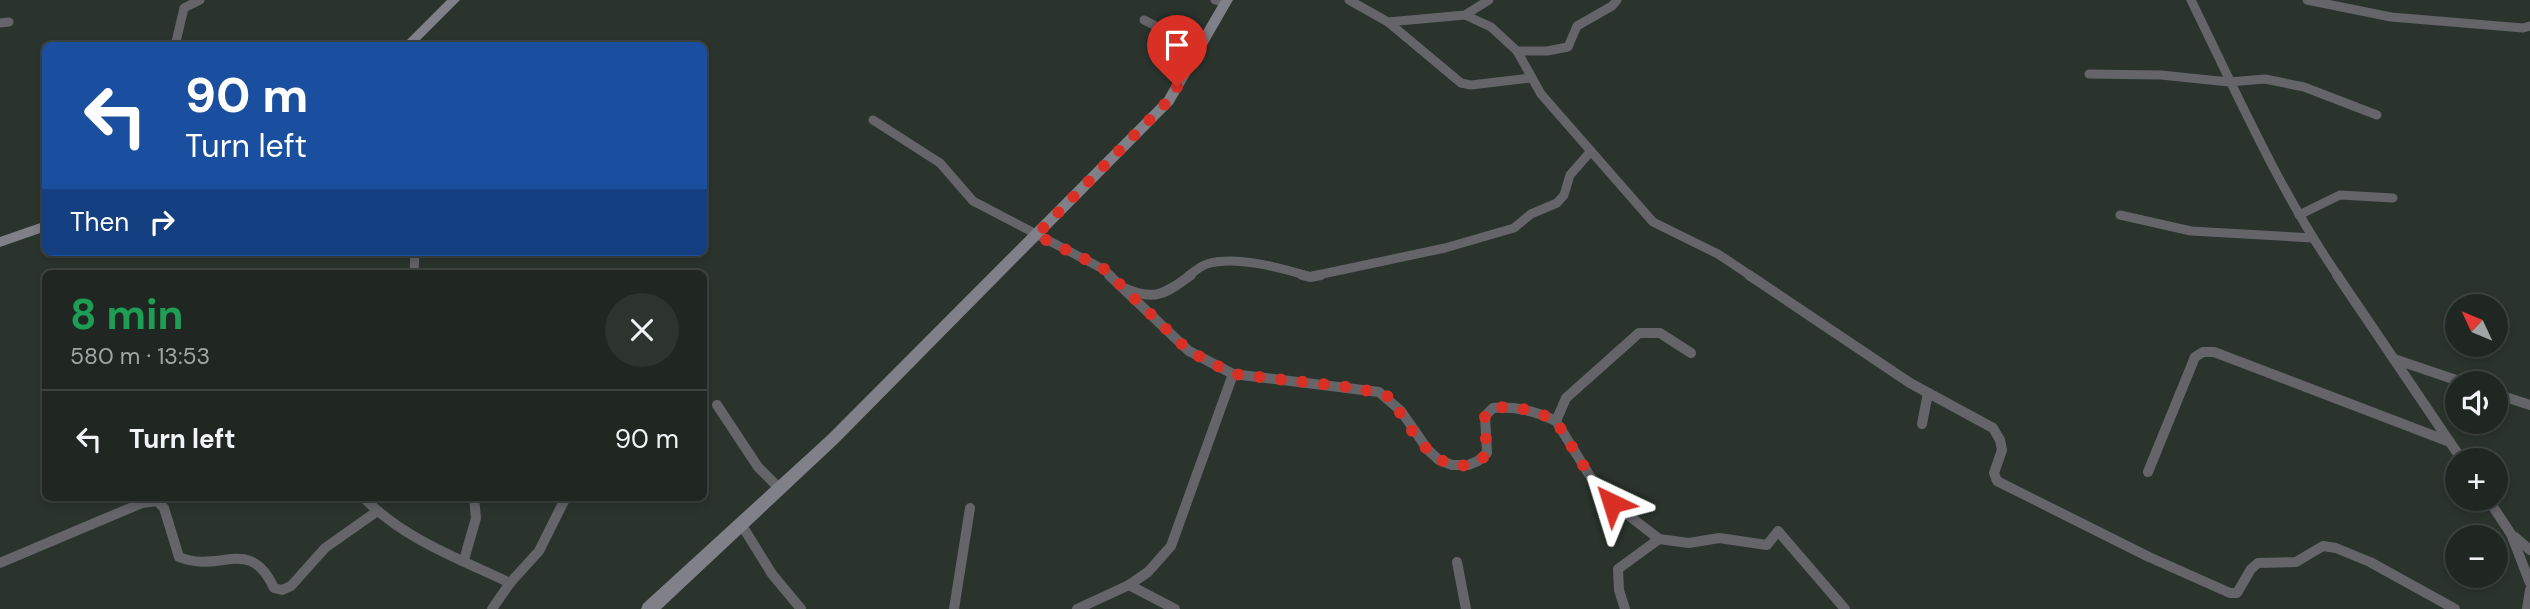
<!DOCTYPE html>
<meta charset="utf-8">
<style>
:root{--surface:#202722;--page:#2d332f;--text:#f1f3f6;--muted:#a2a5a5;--line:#3d4440}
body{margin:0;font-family:"DM Sans",sans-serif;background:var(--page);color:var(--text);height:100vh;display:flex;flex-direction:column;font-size:26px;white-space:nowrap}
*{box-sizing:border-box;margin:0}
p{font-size:23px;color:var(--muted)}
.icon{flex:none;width:38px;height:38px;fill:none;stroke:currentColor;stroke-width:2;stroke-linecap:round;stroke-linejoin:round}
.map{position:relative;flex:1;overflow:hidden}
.panel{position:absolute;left:42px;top:270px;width:665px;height:231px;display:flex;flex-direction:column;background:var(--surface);border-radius:10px;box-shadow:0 4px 10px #0003,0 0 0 2px var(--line)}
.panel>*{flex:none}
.banner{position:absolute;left:42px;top:42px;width:665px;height:214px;border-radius:10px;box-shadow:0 4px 10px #0003,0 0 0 2px var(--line);background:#1a4fa0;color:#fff;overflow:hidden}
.needle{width:46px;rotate:314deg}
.fabs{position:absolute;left:2445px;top:294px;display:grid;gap:14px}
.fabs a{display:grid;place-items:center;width:63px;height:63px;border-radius:50%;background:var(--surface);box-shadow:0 4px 10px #0003,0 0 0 2px var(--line);font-size:35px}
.pin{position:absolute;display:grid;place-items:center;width:60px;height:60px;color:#fff;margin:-72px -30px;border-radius:50% 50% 50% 0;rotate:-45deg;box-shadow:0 0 7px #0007}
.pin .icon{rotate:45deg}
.me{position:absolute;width:77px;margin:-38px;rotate:319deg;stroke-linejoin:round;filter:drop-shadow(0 0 5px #0008)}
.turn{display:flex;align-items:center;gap:24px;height:147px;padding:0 28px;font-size:32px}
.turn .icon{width:91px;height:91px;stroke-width:2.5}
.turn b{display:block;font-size:49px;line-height:60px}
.then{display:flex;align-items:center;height:66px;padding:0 28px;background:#0003;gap:14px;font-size:26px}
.round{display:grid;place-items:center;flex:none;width:74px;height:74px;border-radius:37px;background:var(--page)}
.summary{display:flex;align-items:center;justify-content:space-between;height:119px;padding:0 28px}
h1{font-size:42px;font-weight:700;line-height:52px;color:#1e9e55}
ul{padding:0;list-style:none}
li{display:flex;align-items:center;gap:21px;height:98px;padding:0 28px;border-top:2px solid var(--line)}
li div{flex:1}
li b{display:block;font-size:26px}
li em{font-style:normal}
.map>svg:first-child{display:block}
</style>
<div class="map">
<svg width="2530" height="609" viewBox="0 0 2530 609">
<rect width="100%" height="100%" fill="#2a342d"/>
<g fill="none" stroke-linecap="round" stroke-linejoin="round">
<g stroke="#646469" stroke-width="9">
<path d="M1215,0L1226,3"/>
<path d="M1349,0L1388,22L1461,83L1471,85L1531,78"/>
<path d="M2191,0C2237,94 2279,190 2338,276"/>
<path d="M2307,0L2391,17L2523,28L2530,26"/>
<path d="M1465,15L1491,27L1517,51L1541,94L1653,222L1718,254L1751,276"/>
<path d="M1144,20L1199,48"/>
<path d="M1388,22L1465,15L1489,0"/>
<path d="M0,23L9,22"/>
<path d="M175,46L184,8L200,0"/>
<path d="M1517,51H1547L1568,47L1577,26L1612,6L1617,0"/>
<path d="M2089,74L2161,75L2229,82L2265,79L2304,87L2377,115"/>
<path d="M873,120L940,163L973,201L1103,269L1111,276"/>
<path d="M2120,215L2191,231L2312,238"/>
<path d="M2299,215L2340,195L2393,198"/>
<path d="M414,273L415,252"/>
<path d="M1188,276C1194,272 1200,266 1207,264C1235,255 1281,268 1308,276"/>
<path d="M1313,276L1445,248L1514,228L1531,214L1557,203L1564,195L1570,175L1591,151"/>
</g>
<g stroke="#646469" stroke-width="10">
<path d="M1109,275L1189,351L1233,374L1379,392L1401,411L1428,450L1439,460L1452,465H1468L1478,461L1487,453L1485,416L1493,408C1516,406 1536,411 1556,421L1601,494L1659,539L1689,543L1719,538L1767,545L1778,531L1845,609"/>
<path d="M1302,275L1310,277L1321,275"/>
<path d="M1749,275L1910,383L1993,428L2000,440L2002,450L1994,473L1997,481L2149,557L2230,593H2237L2251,569L2258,563L2296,562L2323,546L2336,548L2370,562L2455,609"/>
<path d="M2337,275L2462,460"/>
<path d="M1124,288C1155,302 1166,293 1191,275"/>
<path d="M2394,359L2465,383"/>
<path d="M2496,394L2530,405"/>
<path d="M717,405L758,467L780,489"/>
<path d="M1556,421L1566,398L1639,333H1660L1691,353"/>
<path d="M1922,424L1928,393"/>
<path d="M2148,472L2195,357L2203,352H2214L2450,442"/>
<path d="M2488,499L2511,534L2530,583"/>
<path d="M366,500C406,540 460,559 510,583"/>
<path d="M741,524L772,574L801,609"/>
<path d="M2515,537L2530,550"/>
<path d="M464,560L476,518L474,497"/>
<path d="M1457,562L1466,609"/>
<path d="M0,563L142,503L157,501L164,508L179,557C220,574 250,535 274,588L282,590L291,586L325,548L376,512"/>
<path d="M1129,585L1175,609"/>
<path d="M492,609L510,583L539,551L566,497"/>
<path d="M954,609L970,508"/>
<path d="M1077,609L1129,585L1148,572L1171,546L1233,374"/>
<path d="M1625,609L1619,590L1618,569L1659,539"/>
<path d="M2527,609L2530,590"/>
</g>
<g fill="#7f8088" fill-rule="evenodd">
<path d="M447,0H460L414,46H401Z"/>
<path d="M1221,0H1233L1173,104L838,443L661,609H641L643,604L828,435L1164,98Z"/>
<path d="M46,221V231L0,247V237Z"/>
</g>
</g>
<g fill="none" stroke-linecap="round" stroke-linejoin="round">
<path stroke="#d93025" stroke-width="12" stroke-dasharray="0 21.6" d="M1177,87L1168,101L1036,235L1103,268L1189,351L1233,374L1357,388L1390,397C1407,422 1431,472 1468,465C1478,463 1484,458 1489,450L1484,431L1485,416L1493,408C1515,405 1537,411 1556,421L1601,494L1612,503"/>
</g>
</svg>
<div class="fabs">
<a><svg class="needle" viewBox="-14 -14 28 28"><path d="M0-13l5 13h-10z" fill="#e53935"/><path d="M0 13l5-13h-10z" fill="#a2a5a5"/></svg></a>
<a><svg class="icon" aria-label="sound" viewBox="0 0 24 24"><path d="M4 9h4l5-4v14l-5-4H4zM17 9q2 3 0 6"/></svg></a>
<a>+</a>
<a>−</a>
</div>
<div class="pin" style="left:1177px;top:87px;background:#d93025"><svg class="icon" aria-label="arrive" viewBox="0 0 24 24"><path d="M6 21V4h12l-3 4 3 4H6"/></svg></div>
<svg class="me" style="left:1612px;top:503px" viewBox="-20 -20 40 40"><path d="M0-17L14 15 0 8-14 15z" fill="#d93025" stroke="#fff" stroke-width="4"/></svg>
<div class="banner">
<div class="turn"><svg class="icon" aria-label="left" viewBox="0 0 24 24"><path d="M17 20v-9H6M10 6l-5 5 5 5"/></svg><div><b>90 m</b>Turn left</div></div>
<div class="then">Then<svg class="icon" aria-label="right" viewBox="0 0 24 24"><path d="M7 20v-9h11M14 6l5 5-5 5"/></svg></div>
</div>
<section class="panel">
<div class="summary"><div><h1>8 min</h1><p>580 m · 13:53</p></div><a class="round"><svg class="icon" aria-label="close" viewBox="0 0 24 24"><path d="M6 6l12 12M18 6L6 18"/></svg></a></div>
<ul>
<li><svg class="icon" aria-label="left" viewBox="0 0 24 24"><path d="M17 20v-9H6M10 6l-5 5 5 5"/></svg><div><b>Turn left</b></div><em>90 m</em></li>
</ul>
</section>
</div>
